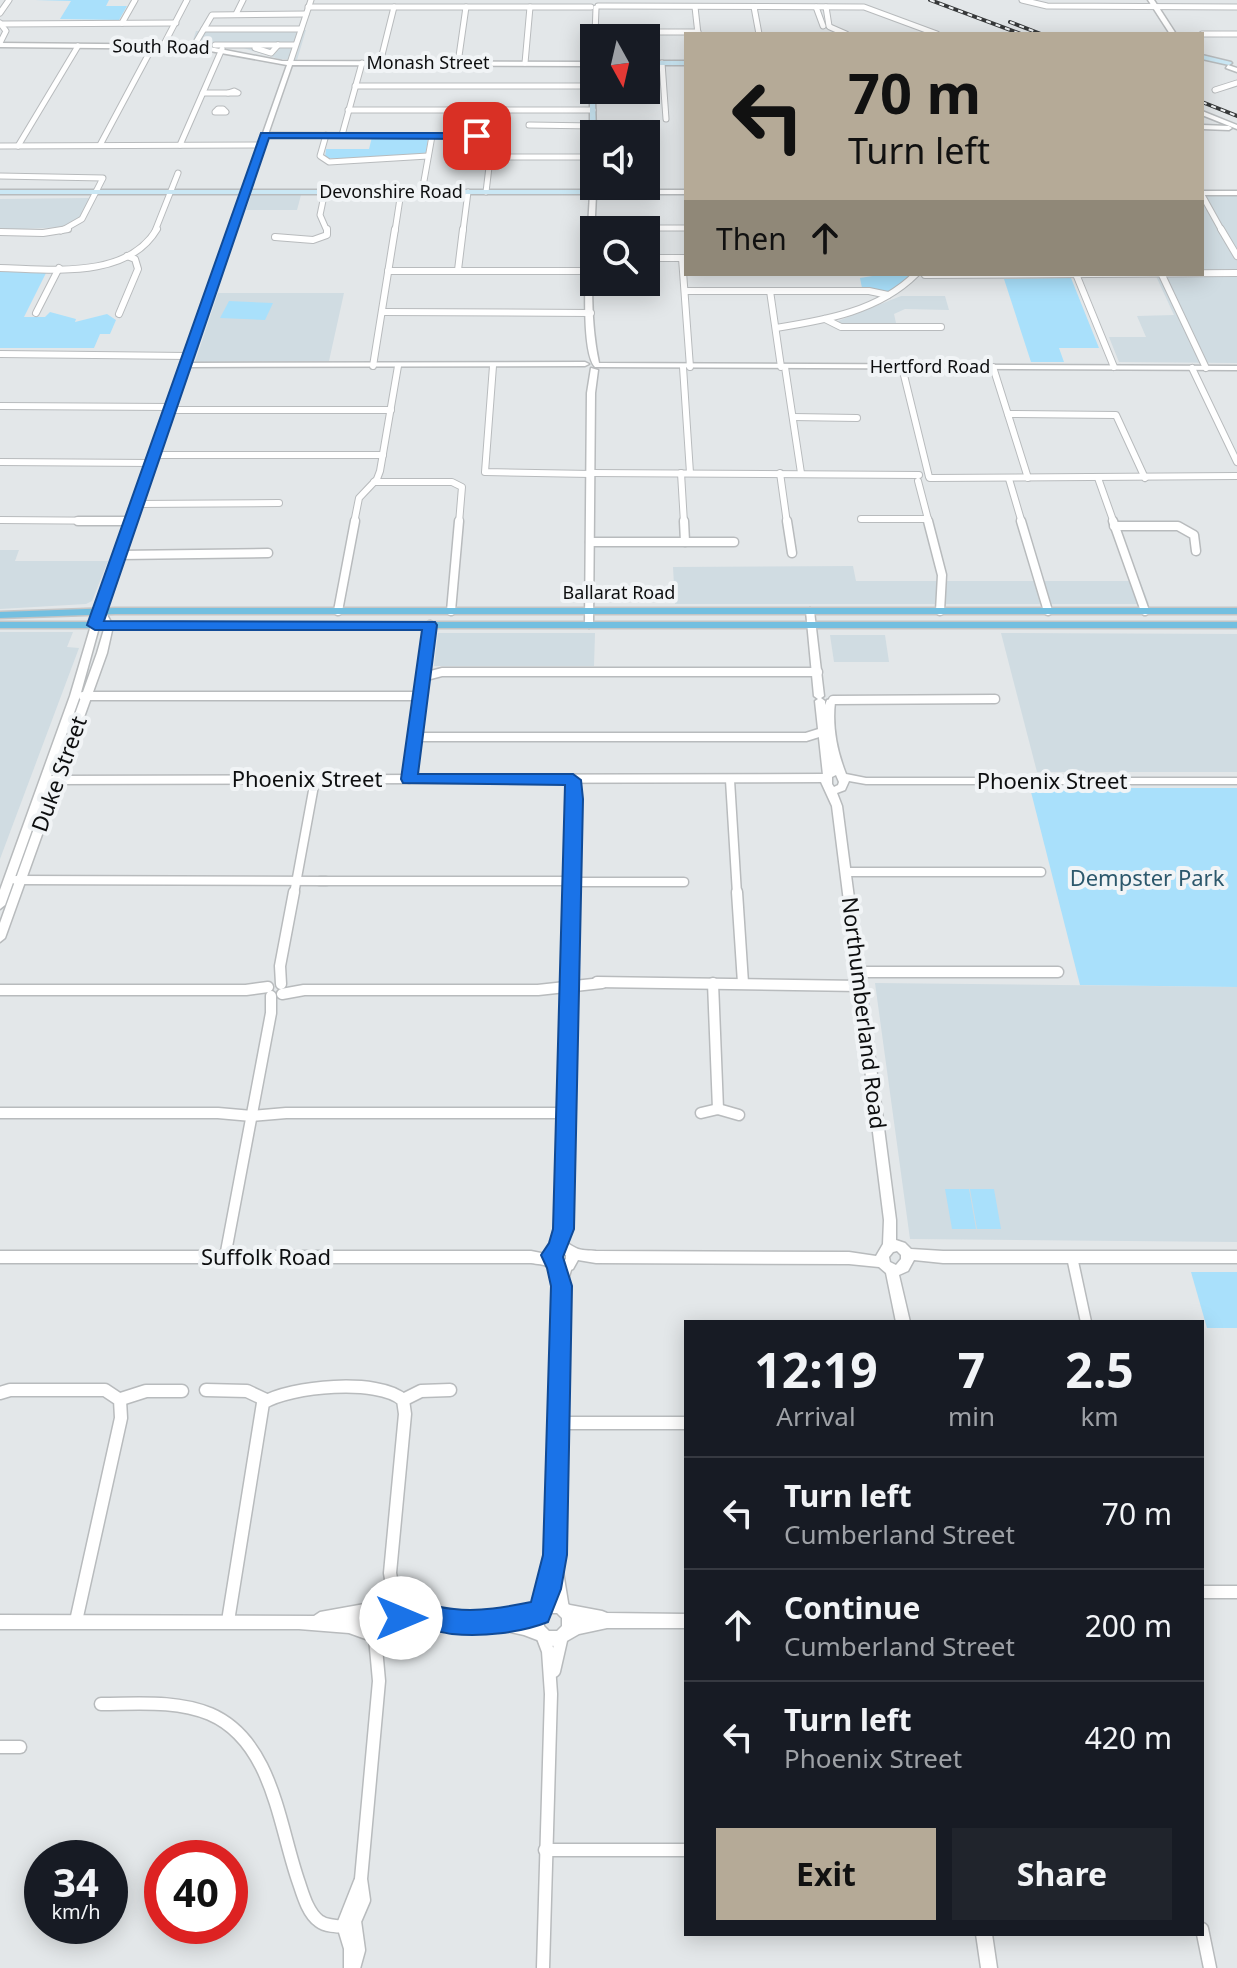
<!DOCTYPE html>
<style>
:root{--surface:#171b24;--page:#20242c;--text:#f1f3f6;--muted:#9ea1a6;--line:#363941;--accent:#b5aa97}
body{margin:0;font-family:"Noto Sans",sans-serif;background:var(--page);color:var(--text);height:100vh;display:flex;flex-direction:column;font-size:30px;white-space:nowrap}
*{box-sizing:border-box;margin:0}
p{font-size:26px;color:var(--muted)}
.icon{flex:none;width:44px;height:44px;fill:none;stroke:currentColor;stroke-width:2;stroke-linecap:round;stroke-linejoin:round}
.map{position:relative;flex:1;overflow:hidden}
.sheet{position:absolute;left:684px;top:1320px;width:520px;height:616px;display:flex;flex-direction:column;background:var(--surface);border-radius:0px;box-shadow:0 4px 20px #0003}
.sheet>*{flex:none}
.hud{position:absolute;left:684px;top:32px;width:520px;height:244px;border-radius:0px;box-shadow:0 4px 20px #0003;background:#b5aa97;color:#111;overflow:hidden}
.needle{width:52px;rotate:172deg}
.tools{position:absolute;left:580px;top:24px;display:grid;gap:16px}
.tools a{display:grid;place-items:center;width:80px;height:80px;border-radius:0px;background:var(--surface);box-shadow:0 4px 20px #0003;font-size:40px}
.speed{position:absolute;left:24px;top:1840px;display:flex;gap:16px;font-size:40px;font-weight:700;text-align:center}
.speed>*{display:grid;place-content:center;width:104px;height:104px;border-radius:50%;background:var(--surface);box-shadow:0 4px 20px #0003;line-height:1}
.speed small{font-size:20px;font-weight:400}
.speed .limit{border:12px solid #d22;background:#fff;color:#111}
.pin{position:absolute;display:grid;place-items:center;width:68px;height:68px;color:#fff;margin:-34px;border-radius:16px;box-shadow:0 4px 12px #0006}
.me{position:absolute;width:88px;margin:-44px;rotate:90deg;stroke-linejoin:round;filter:drop-shadow(0 0 6px #0008)}
.turn{display:flex;align-items:center;gap:28px;height:168px;padding:0 32px;font-size:36px}
.turn .icon{width:104px;height:104px;stroke-width:2.5}
.turn b{display:block;font-size:56px;line-height:68px}
.then{display:flex;align-items:center;height:76px;padding:0 32px;background:#0003;gap:16px;font-size:30px}
.eta{display:flex;justify-content:space-evenly;align-items:center;height:136px;text-align:center}
.eta b{font-size:48px;font-weight:700;line-height:56px}
.cta{display:flex;gap:16px;margin-top:auto;padding:16px 32px}
.cta a{flex:1;height:92px;border-radius:0px;background:var(--accent);color:#111;font-size:32px;font-weight:700;line-height:92px;text-align:center}
.cta a+a{background:var(--page);color:var(--text)}
ul{padding:0;list-style:none}
li{display:flex;align-items:center;gap:24px;height:112px;padding:0 32px;border-top:2px solid var(--line)}
li div{flex:1}
li b{display:block;font-size:30px}
li em{font-style:normal}
.map>svg:first-child{display:block}
</style>
<div class="map">
<svg width="1237" height="1968" viewBox="0 0 1237 1968">
<rect width="100%" height="100%" fill="#e3e7e9"/>
<g fill="#d0dce2">
<path d="M306,30L297,60L279,59L237,46L193,40L196,31Z"/>
<path d="M251,195H301L297,210H246Z"/>
<path d="M1202,196H1237V363L1119,362L1109,337H1146L1137,316L1174,315L1155,274H1202Z"/>
<path d="M89,198L80,218L66,227L0,230V199Z"/>
<path d="M218,293H344L329,361L195,362Z"/>
<path d="M901,296H945L949,310L905,309L894,314L896,323H839L838,321Z"/>
<path d="M0,550H19L15,561H108L92,601L86,604L0,609Z"/>
<path d="M853,566L856,581H1140L1149,604H675L673,567Z"/>
<path d="M0,632H73L67,647L79,648L0,859Z"/>
<path d="M438,633H595L594,666H434Z"/>
<path d="M1001,633L1237,634V772H1037Z"/>
<path d="M830,635H885L889,662H834Z"/>
<path d="M875,983L1237,987V1242L910,1239Z"/>
</g>
<g fill="#a9e0fb">
<path d="M35,0H109L106,6H127L119,20L60,19L71,1Z"/>
<path d="M372,137H427L428,138L426,152L420,155L359,160L325,158L326,149H369Z"/>
<path d="M0,271H47L24,317H45L50,312L76,319L75,322L107,314L116,320L110,334H100L94,348H0Z"/>
<path d="M885,274H913L889,292L862,288L860,278Z"/>
<path d="M1071,278L1099,348H1059L1064,362H1031L1004,279Z"/>
<path d="M229,301L273,303L265,320L220,318Z"/>
<path d="M1030,788H1237V987L1080,985Z"/>
<path d="M945,1189H969L976,1229H952Z"/>
<path d="M970,1189H994L1001,1229H977Z"/>
<path d="M1191,1272H1237V1328H1207Z"/>
</g>
<g fill="none" stroke-linecap="round" stroke-linejoin="round">
<defs>
<g id="minor-far4">
<path d="M1022,0L1047,6L1237,7"/>
<path d="M598,6L864,7L937,34"/>
<path d="M308,7H591"/>
<path d="M695,7L698,34"/>
<path d="M754,7L759,34"/>
<path d="M816,7L823,26"/>
<path d="M826,7L829,26"/>
<path d="M0,13L9,0"/>
<path d="M236,14L243,0"/>
<path d="M0,23L6,31L0,43"/>
<path d="M122,23L135,0"/>
<path d="M2,24L176,23"/>
<path d="M830,27L846,34"/>
<path d="M204,29H301"/>
<path d="M595,32H698"/>
<path d="M1202,34H1237"/>
<path d="M595,35L596,8"/>
<path d="M195,44L212,15L306,14"/>
<path d="M215,45H295"/>
<path d="M163,46L187,0"/>
<path d="M255,48L271,53L278,45"/>
<path d="M591,61L594,55"/>
<path d="M290,63L311,0"/>
<path d="M380,63L394,7"/>
<path d="M458,63L466,7"/>
<path d="M525,63L530,7"/>
<path d="M662,63L666,119"/>
<path d="M355,86H594"/>
<path d="M1215,90L1237,83"/>
<path d="M234,91L238,93H228Z"/>
<path d="M203,93H228"/>
<path d="M218,109H223L226,112H215Z"/>
<path d="M348,110H593"/>
<path d="M529,125L594,126"/>
<path d="M593,125L636,126L640,128V134"/>
<path d="M265,135L485,136L492,142L486,192"/>
<path d="M326,135L320,156L329,162L428,156"/>
<path d="M342,135L362,63"/>
<path d="M100,145L153,46"/>
<path d="M180,145L222,49"/>
<path d="M0,146L262,145"/>
<path d="M18,146L78,46"/>
<path d="M491,157H593"/>
<path d="M646,174L650,179L651,192"/>
<path d="M0,176L103,178L82,219L61,231"/>
<path d="M325,191L320,215L327,231"/>
<path d="M422,192L432,136"/>
<path d="M1202,195L1222,231"/>
<path d="M592,228H686"/>
<path d="M155,231L178,173"/>
<path d="M395,231L401,192"/>
<path d="M463,231L468,192"/>
</g>
<g id="minor-far3">
<path d="M1221,229L1237,256"/>
<path d="M0,232L43,233L68,229"/>
<path d="M275,237L313,240L327,235V229"/>
<path d="M646,258H686"/>
<path d="M682,258L690,367"/>
<path d="M0,268C50,269 127,280 157,229"/>
<path d="M458,270L463,229"/>
<path d="M388,271H592"/>
<path d="M1076,274L1114,367"/>
<path d="M925,275L1237,273"/>
<path d="M1162,275L1206,368"/>
<path d="M685,291H869L888,295"/>
<path d="M770,291L781,367"/>
<path d="M383,312L591,313"/>
<path d="M36,313L59,268"/>
<path d="M119,314L138,269L135,259L127,256"/>
<path d="M825,319L841,327H941"/>
<path d="M776,328C826,320 879,311 916,274"/>
<path d="M0,354L188,356"/>
<path d="M373,366L395,229"/>
<path d="M493,366L485,472L591,474"/>
<path d="M683,367L690,473"/>
<path d="M785,367L801,473"/>
<path d="M902,367L929,477"/>
<path d="M993,367L1028,478"/>
<path d="M1192,368L1237,462"/>
<path d="M0,406L171,407"/>
<path d="M169,410H391"/>
<path d="M1008,414L1116,415L1145,478"/>
<path d="M793,417L857,418"/>
<path d="M154,455H383"/>
<path d="M0,462L151,463"/>
<path d="M591,473L919,475"/>
<path d="M681,473L684,523"/>
<path d="M780,473L787,523"/>
<path d="M930,478L1237,476"/>
<path d="M1098,478L1114,523"/>
<path d="M1009,479L1022,523"/>
<path d="M918,481L929,523"/>
<path d="M374,482H452L462,487L459,523"/>
<path d="M137,504L279,503"/>
<path d="M861,519H928"/>
<path d="M0,520L131,521"/>
<path d="M354,523L359,498L377,479L380,471L398,366"/>
</g>
<g id="minor-far2">
<path d="M78,521H131"/>
<path d="M684,521L685,542"/>
<path d="M787,521L792,553"/>
<path d="M928,521L942,575L940,611"/>
<path d="M1021,521L1048,611"/>
<path d="M1113,521L1145,611"/>
<path d="M1114,526H1178L1194,535L1196,551"/>
<path d="M590,542H734"/>
<path d="M120,555L268,553"/>
<path d="M338,611L355,521"/>
<path d="M451,611L459,521"/>
<path d="M423,677L442,672H818"/>
<path d="M83,696H420"/>
<path d="M833,700L995,699"/>
<path d="M415,737H806L822,732"/>
<path d="M409,779L430,625"/>
<path d="M52,780L825,778"/>
<path d="M730,780L737,894"/>
<path d="M846,872H1041"/>
<path d="M16,880L326,881"/>
<path d="M320,881H572"/>
<path d="M572,882H684"/>
<path d="M294,894L315,780"/>
<path d="M570,894L573,780"/>
</g>
<g id="minor-far1">
<path d="M737,892L743,983"/>
<path d="M858,972H1058"/>
<path d="M597,982L860,986"/>
<path d="M713,983L718,1109"/>
<path d="M281,984L280,966L294,892"/>
<path d="M0,990H246L268,987"/>
<path d="M282,994L304,990H538L602,983"/>
<path d="M0,1113H218L252,1116L286,1113H566"/>
<path d="M701,1113L718,1109L739,1115"/>
<path d="M558,1248L563,1229L570,892"/>
<path d="M225,1257L271,1013V996"/>
<path d="M1072,1257L1086,1322"/>
<path d="M559,1367L561,1286L567,1266"/>
</g>
<g id="minor">
<path d="M206,1390L247,1391L266,1400"/>
<path d="M0,1393L10,1390H105L120,1400L121,1418L76,1621"/>
<path d="M121,1399L146,1391H182"/>
<path d="M403,1400L421,1391L450,1390"/>
<path d="M558,1423H686"/>
<path d="M556,1566L563,1609"/>
<path d="M1202,1592H1237"/>
<path d="M543,1609L555,1555L559,1365"/>
<path d="M228,1621L263,1403C290,1386 379,1378 403,1400L405,1414L390,1573L396,1608"/>
<path d="M542,1635L548,1651L551,1694L543,1968"/>
<path d="M554,1671L562,1636"/>
<path d="M101,1704C138,1704 175,1700 210,1714C273,1741 279,1827 299,1883C303,1895 308,1913 319,1921C328,1928 344,1926 355,1927"/>
<path d="M0,1747H20"/>
<path d="M545,1850H686"/>
<path d="M1202,1929L1210,1968"/>
<path d="M350,1968V1948L343,1925L360,1882"/>
<path d="M354,1968L359,1950L355,1921L364,1900L361,1879L379,1681L375,1637"/>
</g>
<g id="tertiary">
<path d="M1148,0H1154L1176,34H1170Z"/>
<path d="M0,43L199,45L282,61L589,62L592,64L589,66L292,65L189,363L585,362L589,364L585,366L187,367L104,609L113,626L107,653L5,938L0,942V923L97,653L105,626L101,620L80,696L5,905L0,909V890L70,696L100,595L287,65L199,49L0,47Z"/>
<path d="M1228,65L1237,68V72L1226,68Z"/>
<path d="M1202,111L1237,125V129L1202,115Z"/>
<path d="M1202,125L1229,126L1232,128L1229,130L1202,129Z"/>
<path d="M593,190H686V194H596C594,249 587,307 599,363L1237,366V370L595,367C577,348 589,223 590,192Z"/>
<rect x="1202" y="191" width="35" height="4"/>
<path d="M591,368L598,370L595,393L593,625L589,628L585,625L587,393Z"/>
<path d="M810,608L814,611L824,696L821,698L825,701V705L827,700L830,699L835,702C832,727 837,751 846,774L866,778H1237V784H866L849,781L845,790L837,793L842,806L896,1220V1240L905,1243L911,1249L943,1251H1237V1263H943L914,1260L908,1271L899,1275L910,1322H896L886,1273L879,1267L849,1264L596,1263L578,1260L573,1269C562,1274 559,1272 549,1267C544,1264 537,1264 531,1263H0V1251H531L546,1254L551,1245C567,1238 563,1242 576,1248C581,1251 590,1250 596,1251L849,1252L876,1256L883,1244L884,1220L832,806L821,782L823,775L815,701L818,699L814,696L806,611ZM836,775L839,782L838,785L834,787L832,784V777ZM897,1251L901,1255V1259L896,1265L890,1262L889,1257L893,1252ZM561,1252L566,1255V1259L563,1262L558,1259V1255Z"/>
<path d="M385,1598L397,1601L403,1606L451,1615H494L500,1612L535,1606L542,1602L553,1598L570,1605L602,1611L607,1613L686,1614V1628H607L579,1634L565,1642L553,1646L524,1635L506,1631L468,1628L430,1632L402,1639L385,1646L349,1633L299,1629H0V1615L314,1616L320,1612L370,1603ZM381,1613H389L394,1618V1626L389,1631H381L376,1626V1618ZM549,1613H557L562,1618V1626L557,1631H549L544,1626V1618Z"/>
<path d="M976,1934H992L997,1968H981Z"/>
</g>
<g id="secondary">
<path d="M1202,55L1231,62L1232,63L1229,65L1202,59Z"/>
<rect x="646" y="61" width="40" height="4"/>
<path d="M590,64H594L596,134H594V186H596V192L593,194H0V190H590Z"/>
</g>
<g id="trunk">
<path d="M115,608H1237V614H115L0,618V612Z"/>
<rect x="0" y="622" width="1237" height="6"/>
</g>
</defs>
<use href="#minor-far4" stroke="#b8bbbd" stroke-width="7"/>
<use href="#minor-far3" stroke="#b8bbbd" stroke-width="8"/>
<use href="#minor-far2" stroke="#b8bbbd" stroke-width="11"/>
<use href="#minor-far1" stroke="#b8bbbd" stroke-width="13"/>
<use href="#minor" stroke="#b8bbbd" stroke-width="15"/>
<use href="#tertiary" stroke="#b8bbbd" stroke-width="3"/>
<use href="#secondary" stroke="#b8bbbd" stroke-width="3"/>
<use href="#trunk" stroke="#c5c5c5" stroke-width="3"/>
<use href="#minor-far4" stroke="#fff" stroke-width="5"/>
<use href="#minor-far3" stroke="#fff" stroke-width="6"/>
<use href="#minor-far2" stroke="#fff" stroke-width="8"/>
<use href="#minor-far1" stroke="#fff" stroke-width="10"/>
<use href="#minor" stroke="#fff" stroke-width="12"/>
<use href="#tertiary" fill="#fff" fill-rule="evenodd"/>
<use href="#secondary" fill="#cae7f4" fill-rule="evenodd"/>
<use href="#trunk" fill="#73bfe0" fill-rule="evenodd"/>
<defs>
<g id="rail">
<path d="M930,0L1021,34"/>
<path d="M1010,22L1041,34"/>
<path d="M1202,102L1237,116"/>
</g>
</defs>
<use href="#rail" stroke="#37393a" stroke-width="4"/>
<use href="#rail" stroke="#f1f4f6" stroke-width="2" stroke-dasharray="5" stroke-linecap="butt"/>
</g>
<path fill="#1a73e8" stroke="#114b97" stroke-width="2" d="M261,133H477L482,136L477,139L269,138L104,621L435,622L437,625L418,774H573L581,780L583,799L574,1229L563,1257L572,1286L567,1555L561,1589L548,1622C520,1633 482,1637 452,1634C435,1632 417,1624 401,1630L393,1627L387,1613L391,1604C410,1596 434,1608 454,1609C480,1612 506,1607 531,1602L543,1555L551,1286L547,1268L541,1255L549,1243L553,1229L565,785L403,783L401,779L422,630H95L87,625Z"/>
<g text-anchor="middle" stroke-width="8" stroke-linejoin="round" paint-order="stroke">
<g font-size="18" fill="#0d0e0f" stroke="#f1f4f6">
<text transform="translate(161 47) rotate(1)" y="6">South Road</text>
<text x="428" y="69">Monash Street</text>
<text x="391" y="198">Devonshire Road</text>
<text x="930" y="373">Hertford Road</text>
<text x="619" y="599">Ballarat Road</text>
</g>
<g font-size="22" fill="#0d0e0f" stroke="#f1f4f6">
<text transform="translate(59 774) rotate(-70)" y="8">Duke Street</text>
<text x="307" y="787">Phoenix Street</text>
<text x="1052" y="789">Phoenix Street</text>
<text transform="translate(864 1013) rotate(83)" y="8">Northumberland Road</text>
<text x="266" y="1265">Suffolk Road</text>
</g>
<g font-size="22" fill="#2c586c" stroke="#f1f4f6">
<text x="1147" y="886">Dempster Park</text>
</g>
</g>
</svg>
<div class="tools">
<a><svg class="needle" viewBox="-14 -14 28 28"><path d="M0-13l5 13h-10z" fill="#e53935"/><path d="M0 13l5-13h-10z" fill="#9ea1a6"/></svg></a>
<a><svg class="icon" aria-label="sound" viewBox="0 0 24 24"><path d="M4 9h4l5-4v14l-5-4H4zM17 9q2 3 0 6"/></svg></a>
<a><svg class="icon" aria-label="search" viewBox="0 0 24 24"><circle cx="10" cy="10" r="6"/><path d="M15 15l6 6"/></svg></a>
</div>
<div class="speed"><div>34<small>km/h</small></div><div class="limit">40</div></div>
<div class="pin" style="left:477px;top:136px;background:#d93025"><svg class="icon" aria-label="arrive" viewBox="0 0 24 24"><path d="M6 21V4h12l-3 4 3 4H6"/></svg></div>
<svg class="me" style="left:401px;top:1618px" viewBox="-20 -20 40 40"><circle r="19" fill="#fff"/><path d="M0-13L10 11 0 6-10 11z" fill="#1a73e8"/></svg>
<div class="hud">
<div class="turn"><svg class="icon" aria-label="left" viewBox="0 0 24 24"><path d="M17 20v-9H6M10 6l-5 5 5 5"/></svg><div><b>70 m</b>Turn left</div></div>
<div class="then">Then<svg class="icon" aria-label="ahead" viewBox="0 0 24 24"><path d="M12 20V5M6 11l6-6 6 6"/></svg></div>
</div>
<section class="sheet">
<div class="eta">
<div><b>12:19</b><p>Arrival</p></div>
<div><b>7</b><p>min</p></div>
<div><b>2.5</b><p>km</p></div>
</div>
<ul>
<li><svg class="icon" aria-label="left" viewBox="0 0 24 24"><path d="M17 20v-9H6M10 6l-5 5 5 5"/></svg><div><b>Turn left</b><p>Cumberland Street</p></div><em>70 m</em></li>
<li><svg class="icon" aria-label="ahead" viewBox="0 0 24 24"><path d="M12 20V5M6 11l6-6 6 6"/></svg><div><b>Continue</b><p>Cumberland Street</p></div><em>200 m</em></li>
<li><svg class="icon" aria-label="left" viewBox="0 0 24 24"><path d="M17 20v-9H6M10 6l-5 5 5 5"/></svg><div><b>Turn left</b><p>Phoenix Street</p></div><em>420 m</em></li>
</ul>
<div class="cta"><a>Exit</a><a>Share</a></div>
</section>
</div>
